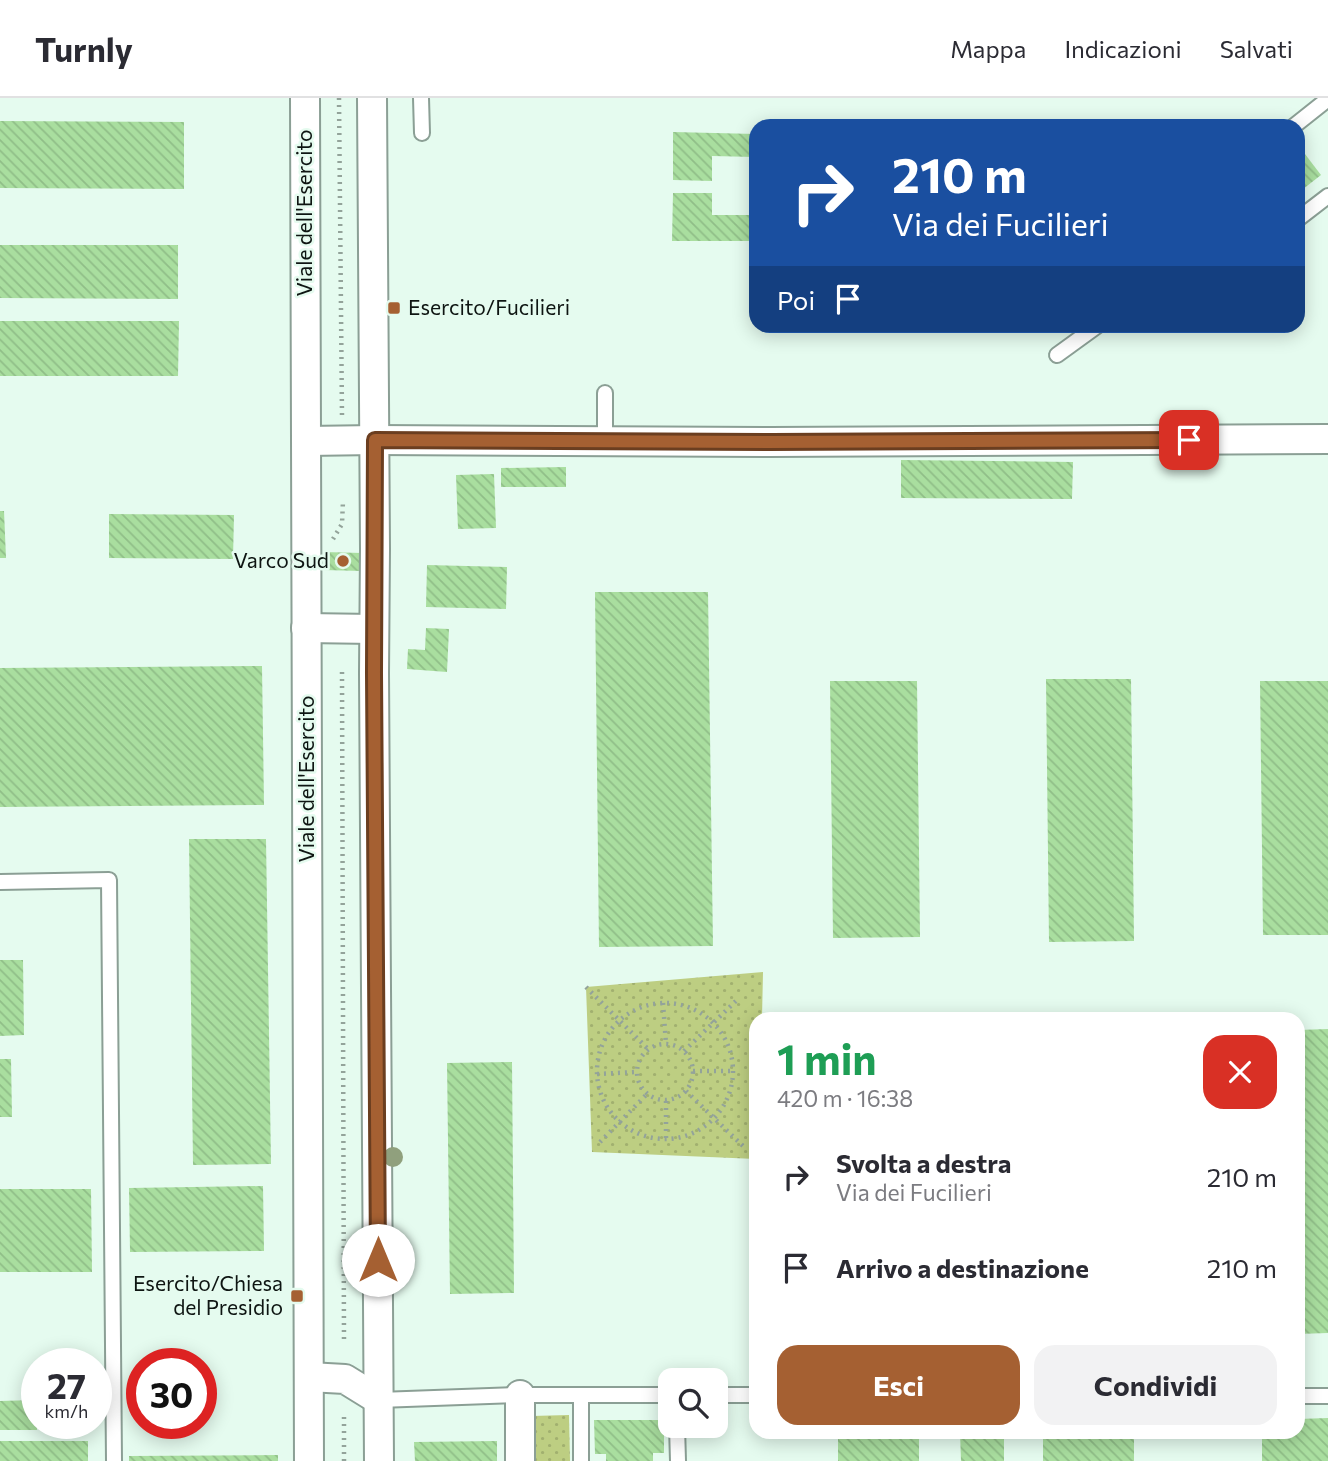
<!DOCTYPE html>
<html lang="it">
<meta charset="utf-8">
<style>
:root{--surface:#fff;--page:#f2f2f3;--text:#2b2b33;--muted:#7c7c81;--line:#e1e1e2;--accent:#a56032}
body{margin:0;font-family:Commissioner,sans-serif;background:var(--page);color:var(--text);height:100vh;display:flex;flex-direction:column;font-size:26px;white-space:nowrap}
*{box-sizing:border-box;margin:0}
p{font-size:23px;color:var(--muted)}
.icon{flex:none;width:38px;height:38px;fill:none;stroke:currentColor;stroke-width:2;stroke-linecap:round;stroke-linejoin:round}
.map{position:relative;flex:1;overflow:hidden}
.panel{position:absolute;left:749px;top:914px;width:556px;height:427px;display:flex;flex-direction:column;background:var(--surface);border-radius:21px;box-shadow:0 4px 18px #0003}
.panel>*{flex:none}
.top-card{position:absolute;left:749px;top:21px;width:556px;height:214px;border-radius:21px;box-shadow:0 4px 18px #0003;background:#1a4fa0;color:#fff;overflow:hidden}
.buttons{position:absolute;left:658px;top:1270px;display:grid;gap:14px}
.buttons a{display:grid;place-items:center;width:70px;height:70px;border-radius:14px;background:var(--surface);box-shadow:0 4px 18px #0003;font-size:35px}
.speed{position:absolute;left:21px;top:1250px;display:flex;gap:14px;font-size:35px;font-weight:700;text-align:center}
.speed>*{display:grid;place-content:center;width:91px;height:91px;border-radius:50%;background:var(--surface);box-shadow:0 4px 18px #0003;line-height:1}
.speed small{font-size:18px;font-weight:400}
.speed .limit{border:10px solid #d22;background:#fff;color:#111}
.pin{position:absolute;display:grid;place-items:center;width:60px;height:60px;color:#fff;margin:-30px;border-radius:14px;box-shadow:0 4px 10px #0006}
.me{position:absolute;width:77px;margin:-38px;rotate:0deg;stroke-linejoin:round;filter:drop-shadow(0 0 5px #0008)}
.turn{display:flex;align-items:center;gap:24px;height:147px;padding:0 28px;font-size:32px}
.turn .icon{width:91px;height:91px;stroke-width:2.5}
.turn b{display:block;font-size:49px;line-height:60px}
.then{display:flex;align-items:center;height:66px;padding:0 28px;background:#0003;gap:14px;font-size:26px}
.round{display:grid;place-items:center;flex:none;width:74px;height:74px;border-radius:21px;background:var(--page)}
.overview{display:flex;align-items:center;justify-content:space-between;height:119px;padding:0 28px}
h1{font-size:42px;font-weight:700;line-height:52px;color:#1e9e55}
.cta{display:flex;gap:14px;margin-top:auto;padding:14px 28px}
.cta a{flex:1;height:80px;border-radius:21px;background:var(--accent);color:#fff;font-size:28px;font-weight:700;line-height:80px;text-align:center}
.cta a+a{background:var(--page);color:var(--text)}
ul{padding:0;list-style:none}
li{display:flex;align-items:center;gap:21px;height:91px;padding:0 28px}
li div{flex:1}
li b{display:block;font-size:26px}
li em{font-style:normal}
header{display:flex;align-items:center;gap:42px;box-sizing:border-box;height:98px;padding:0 35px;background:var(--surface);border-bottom:2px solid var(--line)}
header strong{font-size:33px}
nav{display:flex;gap:38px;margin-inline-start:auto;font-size:24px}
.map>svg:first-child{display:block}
</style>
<header>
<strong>Turnly</strong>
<nav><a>Mappa</a><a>Indicazioni</a><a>Salvati</a></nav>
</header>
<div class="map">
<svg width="1328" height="1363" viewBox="0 0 1328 1363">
<defs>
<pattern id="grass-dots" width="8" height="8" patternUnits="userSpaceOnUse" patternTransform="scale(1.75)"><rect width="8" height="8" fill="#bdce82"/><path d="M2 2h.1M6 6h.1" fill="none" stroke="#a1b06f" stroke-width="1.8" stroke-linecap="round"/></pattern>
<pattern id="building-back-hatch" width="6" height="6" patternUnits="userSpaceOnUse" patternTransform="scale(1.75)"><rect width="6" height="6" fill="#a9de9f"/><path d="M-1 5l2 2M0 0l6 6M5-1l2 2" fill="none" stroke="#90be88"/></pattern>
</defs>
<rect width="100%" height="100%" fill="#e5fbef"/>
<g fill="url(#grass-dots)">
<path d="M763,874L762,920H756V1061L592,1054L586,889Z"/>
<path d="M569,1317L570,1363H532L531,1318Z"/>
</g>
<g fill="url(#building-back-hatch)">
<path d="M824,22V28H807V23Z"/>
<path d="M0,23L184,24V91L0,90Z"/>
<path d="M673,34L756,36L755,59L712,58V83L673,82Z"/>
<path d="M1298,47L1321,77L1298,95Z"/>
<path d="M673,95H712V117H756V143H672Z"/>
<path d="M0,147H178V201L0,200Z"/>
<path d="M0,223H179L178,278H0Z"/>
<path d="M901,362L1073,364L1072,401L901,400Z"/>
<path d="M566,369V389H501V370Z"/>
<path d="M494,376L496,430L458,431L456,377Z"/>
<path d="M0,413H4L6,460H0Z"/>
<path d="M109,416L234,417L233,461L109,460Z"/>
<path d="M324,454L362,455V473L323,472Z"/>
<path d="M427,467L507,469L506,511L426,509Z"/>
<path d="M595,494H708L713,848L599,849Z"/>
<path d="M426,530L449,531L447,574L407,571L408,551L425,552Z"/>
<path d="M262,568L264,707L0,709V570Z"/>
<path d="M1046,581H1131L1134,843L1049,844Z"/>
<path d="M830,583H917L920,839L833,840Z"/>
<path d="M1260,583H1328V837H1263Z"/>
<path d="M189,741H266L271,1066L193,1067Z"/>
<path d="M0,862H23L24,937L0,938Z"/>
<path d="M1328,931V1235L1298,1236V932Z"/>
<path d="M0,961H11L12,1019H0Z"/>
<path d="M512,964L514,1195L450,1196L447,965Z"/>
<path d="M263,1088L264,1153L130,1154L129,1090Z"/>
<path d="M0,1091H91L92,1174H0Z"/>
<path d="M36,1302L37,1332H0V1303Z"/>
<path d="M1328,1320V1363H1262V1334H1298V1321Z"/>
<path d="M594,1322H664V1355H653V1363H606V1356H595Z"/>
<rect x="838" y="1334" width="81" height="29"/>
<path d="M960,1334H1004V1363H961Z"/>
<rect x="1043" y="1334" width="91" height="29"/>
<rect x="0" y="1343" width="88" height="20"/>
<path d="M497,1343V1363H415L414,1344Z"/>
<path d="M278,1357V1363H129V1358Z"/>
</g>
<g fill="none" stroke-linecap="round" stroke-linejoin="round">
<defs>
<g id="service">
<path d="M421,0L422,35"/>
<path d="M1294,28L1328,1"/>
<path d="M1298,121L1328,98"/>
<path d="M1057,257L1097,228"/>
<path d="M605,295V343"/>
<path d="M0,784L109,782L114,1363"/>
<path d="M716,1297H756"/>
<path d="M1298,1298H1328"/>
<path d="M379,1302L520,1297H670"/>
<path d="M677,1328L678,1363"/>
<path d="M581,1363V1297"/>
</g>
<g id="minor">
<path d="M305,0L309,1363"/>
<path d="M372,0L375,451L374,575L379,1363"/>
<path d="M307,343L375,342L770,344L1328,341"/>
<path d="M306,530L374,531"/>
<path d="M309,1279L345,1281L379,1302"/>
<path d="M520,1297V1363"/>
</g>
</defs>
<use href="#service" stroke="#8b9f95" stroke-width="18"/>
<use href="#minor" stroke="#8b9f95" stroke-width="32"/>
<g stroke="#93a39a" stroke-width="4.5" stroke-dasharray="2 5" stroke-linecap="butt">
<path d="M339,0L342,318"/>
<path d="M333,441L342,426L343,403"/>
<path d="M342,574L344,1244"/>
<path d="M586,889L648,951"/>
<circle cx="665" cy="973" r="68"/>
<path d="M663,905L666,946"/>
<circle cx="665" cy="974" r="28"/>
<path d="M684,953L738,901"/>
<path d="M693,973H733"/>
<path d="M597,976L636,974"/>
<path d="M686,993L744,1049"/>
<path d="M666,1003V1041"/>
<path d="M600,1044L647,996"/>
<path d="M344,1363V1317"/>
</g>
<use href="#service" stroke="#fff" stroke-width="14"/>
<use href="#minor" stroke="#fff" stroke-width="28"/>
</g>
<circle fill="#90a07d" cx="393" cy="1059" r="10"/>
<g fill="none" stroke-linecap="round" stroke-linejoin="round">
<defs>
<path id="route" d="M378,1162L374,575L375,342L771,344L1189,342"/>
</defs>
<use href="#route" stroke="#6b3e20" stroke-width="18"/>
<use href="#route" stroke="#a56032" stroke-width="12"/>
</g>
<g fill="#a56032" stroke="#e5fbef" stroke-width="2.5">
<rect x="387" y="203" width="14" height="14" rx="3.5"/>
<circle cx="343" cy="463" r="7"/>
<rect x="290" y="1191" width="14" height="14" rx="3.5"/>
</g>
<g text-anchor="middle" stroke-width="5" stroke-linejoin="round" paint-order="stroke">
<g font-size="21" fill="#0e1512" stroke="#e5fbef">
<text transform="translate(305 115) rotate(-90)" y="7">Viale dell'Esercito</text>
<text transform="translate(307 681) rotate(-90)" y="7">Viale dell'Esercito</text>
</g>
<g font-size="21" fill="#0e1512" stroke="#e5fbef" text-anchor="end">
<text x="408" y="217" text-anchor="start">Esercito/Fucilieri</text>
<text x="329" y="470">Varco Sud</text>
<text x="283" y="1193">Esercito/Chiesa<tspan x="283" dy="24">del Presidio</tspan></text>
</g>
</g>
</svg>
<div class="buttons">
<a><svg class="icon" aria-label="search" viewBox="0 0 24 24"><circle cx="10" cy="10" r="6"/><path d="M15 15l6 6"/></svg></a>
</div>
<div class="speed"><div>27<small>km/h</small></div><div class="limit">30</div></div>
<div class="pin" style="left:1189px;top:342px;background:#d93025"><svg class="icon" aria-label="arrive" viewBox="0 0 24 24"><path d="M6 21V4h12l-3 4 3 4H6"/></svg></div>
<svg class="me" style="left:378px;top:1162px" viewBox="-20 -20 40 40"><circle r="19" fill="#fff"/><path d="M0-13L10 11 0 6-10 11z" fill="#a56032"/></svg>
<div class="top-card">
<div class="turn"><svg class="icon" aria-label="right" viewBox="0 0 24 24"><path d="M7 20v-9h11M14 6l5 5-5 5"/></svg><div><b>210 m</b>Via dei Fucilieri</div></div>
<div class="then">Poi<svg class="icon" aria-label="arrive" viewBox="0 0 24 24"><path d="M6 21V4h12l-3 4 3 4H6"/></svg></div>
</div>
<section class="panel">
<div class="overview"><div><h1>1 min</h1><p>420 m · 16:38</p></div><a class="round" style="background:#d93025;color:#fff"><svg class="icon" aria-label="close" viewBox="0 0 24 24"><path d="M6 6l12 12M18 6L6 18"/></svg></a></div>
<ul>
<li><svg class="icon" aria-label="right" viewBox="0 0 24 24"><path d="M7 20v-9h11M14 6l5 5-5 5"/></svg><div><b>Svolta a destra</b><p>Via dei Fucilieri</p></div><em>210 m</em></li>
<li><svg class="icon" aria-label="arrive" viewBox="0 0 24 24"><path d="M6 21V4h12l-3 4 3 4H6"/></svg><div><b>Arrivo a destinazione</b></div><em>210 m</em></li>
</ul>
<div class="cta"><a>Esci</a><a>Condividi</a></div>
</section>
</div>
